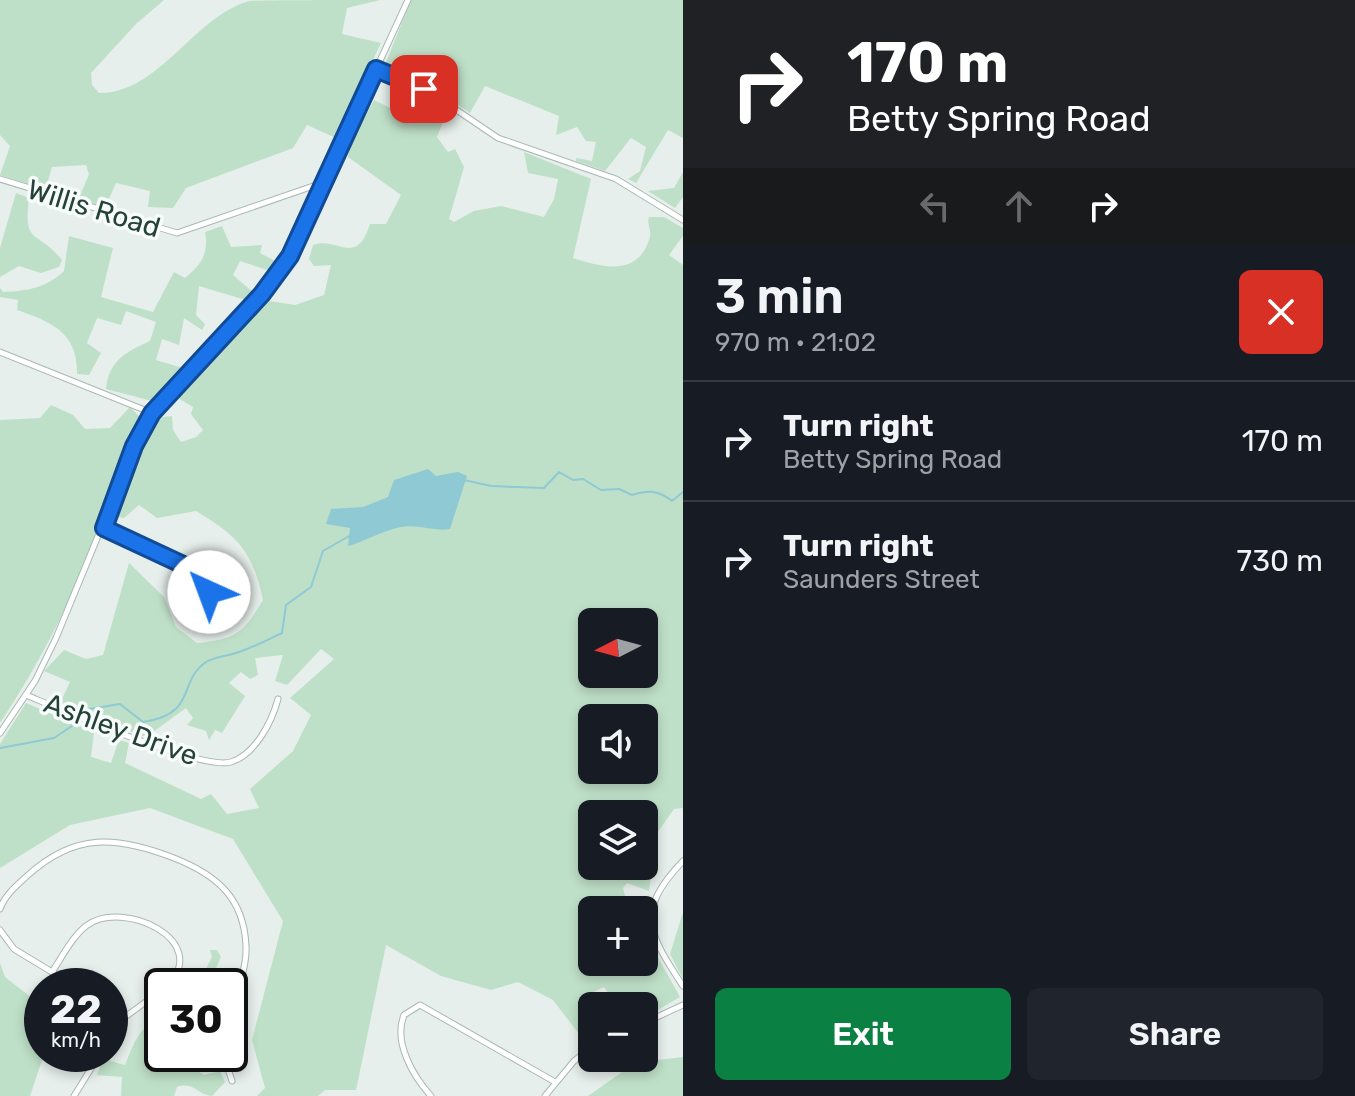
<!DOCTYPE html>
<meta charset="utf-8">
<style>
:root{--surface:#171b24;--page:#20242c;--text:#f1f3f6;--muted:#9ea1a6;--line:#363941;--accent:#0b8043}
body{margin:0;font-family:Rubik,sans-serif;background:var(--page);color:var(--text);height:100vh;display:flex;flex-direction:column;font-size:30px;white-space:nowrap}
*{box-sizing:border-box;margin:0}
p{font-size:26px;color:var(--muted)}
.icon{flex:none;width:44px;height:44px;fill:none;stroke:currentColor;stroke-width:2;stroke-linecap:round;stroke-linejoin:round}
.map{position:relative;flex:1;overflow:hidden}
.side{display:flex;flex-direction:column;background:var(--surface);width:672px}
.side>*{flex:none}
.top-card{background:#202124;color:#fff;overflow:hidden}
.needle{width:52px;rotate:264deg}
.fabs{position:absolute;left:578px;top:608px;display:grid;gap:16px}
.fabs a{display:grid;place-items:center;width:80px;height:80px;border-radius:12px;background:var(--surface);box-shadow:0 4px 12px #0003;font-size:40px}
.speed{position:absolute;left:24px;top:968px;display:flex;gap:16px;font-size:40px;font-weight:700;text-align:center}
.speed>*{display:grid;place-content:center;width:104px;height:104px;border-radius:50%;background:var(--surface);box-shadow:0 4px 12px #0003;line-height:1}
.speed small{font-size:20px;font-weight:400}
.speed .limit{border:4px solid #111;border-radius:12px;background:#fff;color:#111}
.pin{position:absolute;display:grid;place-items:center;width:68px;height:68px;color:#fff;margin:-34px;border-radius:16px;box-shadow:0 4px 12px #0006}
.me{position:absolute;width:88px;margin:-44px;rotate:317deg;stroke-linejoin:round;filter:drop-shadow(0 0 6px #0008)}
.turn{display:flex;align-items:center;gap:28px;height:168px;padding:0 32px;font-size:36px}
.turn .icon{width:104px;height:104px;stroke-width:2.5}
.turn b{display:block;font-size:56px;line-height:68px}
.lanes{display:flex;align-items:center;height:76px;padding:0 32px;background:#0003;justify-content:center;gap:40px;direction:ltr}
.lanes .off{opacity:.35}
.round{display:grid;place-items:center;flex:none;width:84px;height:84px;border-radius:12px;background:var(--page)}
.summary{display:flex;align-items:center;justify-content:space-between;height:136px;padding:0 32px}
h1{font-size:48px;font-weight:600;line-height:60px}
.button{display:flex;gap:16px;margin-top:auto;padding:16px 32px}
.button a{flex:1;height:92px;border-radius:12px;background:var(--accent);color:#fff;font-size:32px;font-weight:600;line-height:92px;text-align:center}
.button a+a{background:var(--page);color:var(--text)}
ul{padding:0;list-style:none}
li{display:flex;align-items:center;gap:24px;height:120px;padding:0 32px;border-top:2px solid var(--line)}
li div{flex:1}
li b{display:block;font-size:30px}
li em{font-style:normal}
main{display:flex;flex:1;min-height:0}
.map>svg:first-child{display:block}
</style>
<main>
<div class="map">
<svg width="683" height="1096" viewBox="0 0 683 1096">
<rect width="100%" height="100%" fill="#e6efeb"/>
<g fill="#bfe0c8" fill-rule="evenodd">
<path d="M0,0H164L136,24L91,73L92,85L99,93C160,93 192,18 249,1C272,0 351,0 380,0L347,8L342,34L381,43L336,138L307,125L293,148L186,188L173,208L148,207L150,191L116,183L105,208L78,201L89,174L86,165L52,167L45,191L0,175L10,146L0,135Z"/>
<path d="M411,0H683V138L668,130L636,183L628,179L640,171L646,147L631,138L605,171L576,161V158L592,161L596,142L586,141L577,127L556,135L559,116L485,86L470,113L451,100L384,67Z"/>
<path d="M423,93L448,109L437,137L448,152L455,149L464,167L449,219L454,222L474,211L501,206L544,217L554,199L558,179L528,173L524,152L591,179L573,258C601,267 637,277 649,240C653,231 646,225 649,217H664L683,228V236L669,255L683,265V808L674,809L657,833L644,839V814H592V866H644V861L652,868L649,891L627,883L623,888L627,904L641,910H592V962H644V911L648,939L680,997L644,1018V1006H617L604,987L585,996L584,1026L579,1034L553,1000L518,982L491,990L441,976L386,945L356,1090H325L318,1096H257L265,1088L252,1040L283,921L233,839L150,808L70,825L0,868V744L26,703L94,732L91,757L111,763L119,740L129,743L125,763L201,799L211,794L227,814L259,808L250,789L293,751L311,715L290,698L334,659L321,649L287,685L275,681L283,655L255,658L258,675L250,679L241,672L229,683L245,696L222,733L215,730L209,740L206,731L187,725L193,718L186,708L146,737L59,705L70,682L44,671L64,650L86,659L103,655L129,563L164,597L176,627L197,643C235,639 243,634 263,600C253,552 238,536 196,511L157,518L139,505L124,518L114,516L150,419L172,416L173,430L181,442L196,437L203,430L191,414L193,407L178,398L177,387L263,300L295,305L324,295L331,265L314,266L309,259L313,245C338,236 356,268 370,224H386L401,195L348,157L350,146L374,100L409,117ZM592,622H644V674H592ZM592,718H644V770H592Z"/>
<path d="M683,172V197L675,208L648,191L674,188Z"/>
<path d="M16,193L29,198C23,246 36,228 62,260L59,267L41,273L19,266L0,277V248Z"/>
<path d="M222,226L231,247L262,245L260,253L277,262L270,271L240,261L233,275L254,293L249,301L199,286L196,315L205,324L202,330L184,318L179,345L162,339L156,360L186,369L152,401L106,389C109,360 126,352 150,341L156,322L126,311L121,325L97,318L87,343L101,353L89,375L77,374C78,333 52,322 17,310L18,300L0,297V288L3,292C27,291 46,288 64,271L69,236L113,248L101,297L153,312L174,272L185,278C202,264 209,253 205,232Z"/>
<path d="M51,405L73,415L85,429L110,428L130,407L141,418C122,452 115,490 100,527C74,595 41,662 0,723V420L40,418Z"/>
<path d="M683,912V979L670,954Z"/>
<path d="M210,950H217L221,957L208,986H197L212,957Z"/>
<path d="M0,963L5,977L42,1006L44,1054L30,1096H0Z"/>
<path d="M162,1017V1054H184L186,1063L204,1075L220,1071L225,1082L212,1096C197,1095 194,1081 177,1087L174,1096H121L122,1077L97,1075L103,1059L125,1065C133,1045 140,1024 162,1017Z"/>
<path d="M683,1057V1096H588L628,1068L649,1061Z"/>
</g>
<path fill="#8ec9d4" d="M428,469L436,476L458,472L467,476L450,529C436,532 418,524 401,527C381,531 366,541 348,546L350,528L326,524L331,509L363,507L388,497L394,480Z"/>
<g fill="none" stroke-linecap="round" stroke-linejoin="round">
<g stroke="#8ec9d4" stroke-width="2">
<path d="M464,480L491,486L544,488L559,472L573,480L583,479L601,490L619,489L632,495C649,490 658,490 672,501L683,492"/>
<path d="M83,710L120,704L143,722C198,714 177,682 206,662C214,657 227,656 236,653C252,648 267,640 282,633L286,605L311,587L323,551L351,535"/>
<path d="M0,748L54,738L72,726"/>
</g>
<defs>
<g id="minor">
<path d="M376,69L433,94L498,138L616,179L683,220"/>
<path d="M0,179L177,233L322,183"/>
<path d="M0,352L152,413"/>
<path d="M104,528L194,570L209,592"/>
<path d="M26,695C60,709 202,771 231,762C256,754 272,721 278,699"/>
<path d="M0,733L35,681L56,638L141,432L161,402L262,294L290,256L408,0"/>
<path d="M683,861C635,911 648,933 683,986"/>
<path d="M0,909C5,895 16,886 27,876C75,832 117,836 174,858C217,875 244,898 246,946C247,968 237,991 230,1011"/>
<path d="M0,930L14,949L75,986"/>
<path d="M52,972C62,957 72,937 86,926C123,898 213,941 167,986"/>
<path d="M110,1008L125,1017"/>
<path d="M644,1023L683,1005"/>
<path d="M110,1038L125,1017L162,990"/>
<path d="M223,1054L232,1081"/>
<path d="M74,1096L100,1054"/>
<path d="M431,1096C413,1076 393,1042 404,1015L420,1005L555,1082"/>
<path d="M545,1096L574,1061L592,1047"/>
</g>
</defs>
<use href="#minor" stroke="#a8b8b2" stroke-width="7"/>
<use href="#minor" stroke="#fff" stroke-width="5"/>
</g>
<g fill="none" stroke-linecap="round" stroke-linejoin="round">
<defs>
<path id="route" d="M209,592L194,570L104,528L134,446L152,413L262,294L290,256L376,69L424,89"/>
</defs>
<use href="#route" stroke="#114b97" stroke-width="20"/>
<use href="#route" stroke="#1a73e8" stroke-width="14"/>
</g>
<g text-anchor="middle" stroke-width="7" stroke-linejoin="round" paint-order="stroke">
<g font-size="28" fill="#24423a" stroke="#f7fbf9">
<text transform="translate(94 208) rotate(17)" y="10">Willis Road</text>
<text transform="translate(121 729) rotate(20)" y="10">Ashley Drive</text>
</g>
</g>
</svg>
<div class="fabs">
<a><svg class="needle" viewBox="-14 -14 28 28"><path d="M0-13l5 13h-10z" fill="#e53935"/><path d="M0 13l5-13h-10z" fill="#9ea1a6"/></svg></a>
<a><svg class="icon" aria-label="sound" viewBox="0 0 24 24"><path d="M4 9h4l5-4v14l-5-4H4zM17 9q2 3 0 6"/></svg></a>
<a><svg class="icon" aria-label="layers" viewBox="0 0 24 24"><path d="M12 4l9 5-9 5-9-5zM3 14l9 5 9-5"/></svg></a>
<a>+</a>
<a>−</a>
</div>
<div class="speed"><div>22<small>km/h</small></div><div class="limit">30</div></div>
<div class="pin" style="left:424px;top:89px;background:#d93025"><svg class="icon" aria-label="arrive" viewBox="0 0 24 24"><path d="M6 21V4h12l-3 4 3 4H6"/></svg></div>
<svg class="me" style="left:209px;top:592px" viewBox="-20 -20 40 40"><circle r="19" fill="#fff"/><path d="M0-13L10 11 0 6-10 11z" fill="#1a73e8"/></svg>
</div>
<section class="side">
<div class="top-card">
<div class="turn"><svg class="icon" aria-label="right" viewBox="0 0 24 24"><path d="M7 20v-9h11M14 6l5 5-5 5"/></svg><div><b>170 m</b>Betty Spring Road</div></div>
<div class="lanes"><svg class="icon off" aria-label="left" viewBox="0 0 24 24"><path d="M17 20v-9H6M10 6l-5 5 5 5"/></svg><svg class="icon off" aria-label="ahead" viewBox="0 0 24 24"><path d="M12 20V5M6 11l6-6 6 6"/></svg><svg class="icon" aria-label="right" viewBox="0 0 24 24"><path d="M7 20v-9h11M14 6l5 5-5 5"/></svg></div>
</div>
<div class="summary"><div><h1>3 min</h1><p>970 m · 21:02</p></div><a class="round" style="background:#d93025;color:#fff"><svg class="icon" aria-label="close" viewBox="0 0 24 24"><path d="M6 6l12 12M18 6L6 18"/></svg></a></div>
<ul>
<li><svg class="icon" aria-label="right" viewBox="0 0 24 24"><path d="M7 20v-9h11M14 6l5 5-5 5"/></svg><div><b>Turn right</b><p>Betty Spring Road</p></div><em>170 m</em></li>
<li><svg class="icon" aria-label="right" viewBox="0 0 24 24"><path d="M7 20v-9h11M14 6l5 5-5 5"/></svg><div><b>Turn right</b><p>Saunders Street</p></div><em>730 m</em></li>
</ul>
<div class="button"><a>Exit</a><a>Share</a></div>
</section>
</main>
